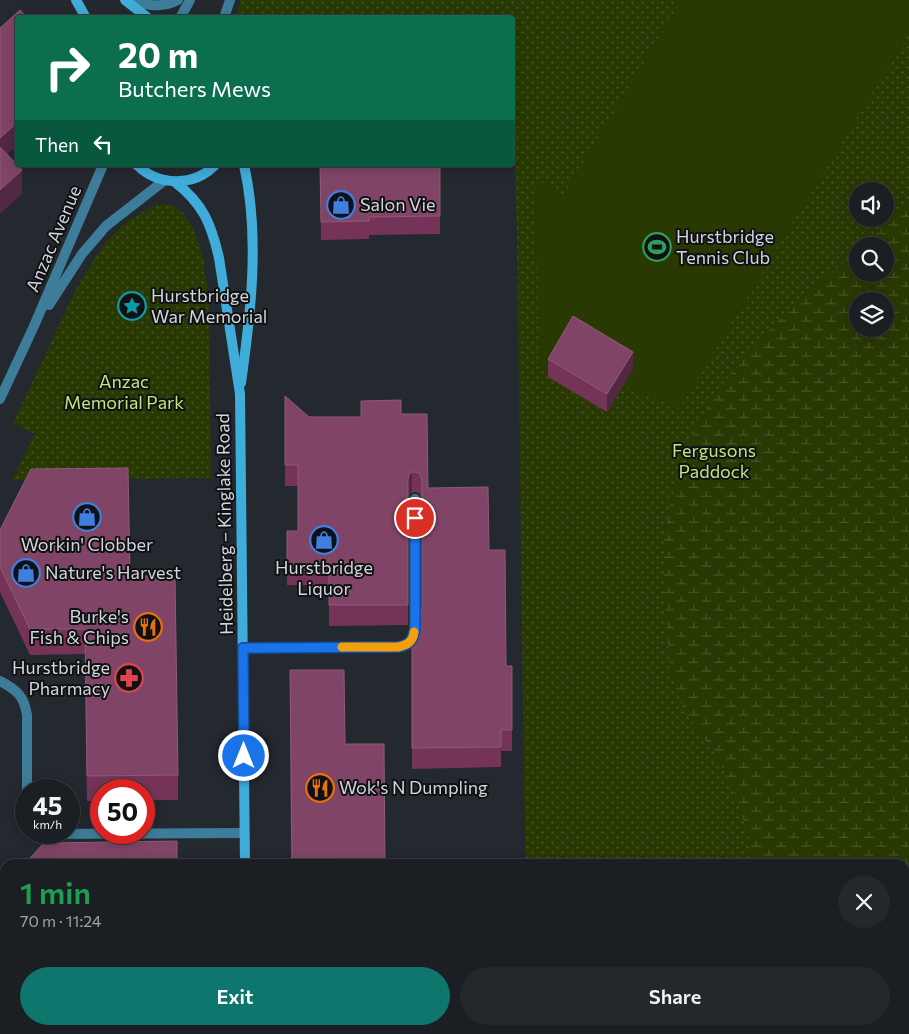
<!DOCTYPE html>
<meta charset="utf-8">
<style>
:root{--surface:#1b1e23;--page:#24272b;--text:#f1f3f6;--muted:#a0a2a6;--line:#393c41;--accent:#0f766e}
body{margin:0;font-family:Commissioner,sans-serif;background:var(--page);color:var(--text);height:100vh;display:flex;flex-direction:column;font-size:19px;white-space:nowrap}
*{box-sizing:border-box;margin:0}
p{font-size:16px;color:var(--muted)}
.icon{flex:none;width:28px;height:28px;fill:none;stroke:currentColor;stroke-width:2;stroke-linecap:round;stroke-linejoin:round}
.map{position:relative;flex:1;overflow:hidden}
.details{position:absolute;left:0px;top:859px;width:910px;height:176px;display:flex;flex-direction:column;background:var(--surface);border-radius:15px 15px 0 0;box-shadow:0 2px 12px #0003,0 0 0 1px var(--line)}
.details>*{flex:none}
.banner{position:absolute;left:15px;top:15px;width:500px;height:152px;border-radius:5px;box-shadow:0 2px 12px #0003,0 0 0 1px var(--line);background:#0b6e4f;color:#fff;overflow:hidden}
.controls{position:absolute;left:849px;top:182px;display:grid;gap:10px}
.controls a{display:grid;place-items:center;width:45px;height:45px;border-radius:50%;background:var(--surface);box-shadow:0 2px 12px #0003,0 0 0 1px var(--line);font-size:25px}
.speed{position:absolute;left:15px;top:779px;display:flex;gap:10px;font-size:25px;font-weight:700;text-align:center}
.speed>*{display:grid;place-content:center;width:65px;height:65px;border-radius:50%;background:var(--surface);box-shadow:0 2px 12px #0003,0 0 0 1px var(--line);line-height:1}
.speed small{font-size:12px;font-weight:400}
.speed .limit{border:8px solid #d22;background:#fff;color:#111}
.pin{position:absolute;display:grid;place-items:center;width:42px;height:42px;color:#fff;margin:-21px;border:2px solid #fff;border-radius:50%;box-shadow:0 1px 5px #0007}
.me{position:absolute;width:55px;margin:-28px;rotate:0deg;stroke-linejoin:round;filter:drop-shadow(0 0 4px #0008)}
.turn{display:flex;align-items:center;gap:18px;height:105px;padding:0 20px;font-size:22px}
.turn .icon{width:65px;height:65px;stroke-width:2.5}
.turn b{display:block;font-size:35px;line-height:42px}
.then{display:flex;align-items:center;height:48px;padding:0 20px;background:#0003;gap:10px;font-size:19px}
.round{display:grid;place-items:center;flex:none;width:52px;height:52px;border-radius:26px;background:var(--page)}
.headline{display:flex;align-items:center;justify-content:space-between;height:85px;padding:0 20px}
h1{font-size:30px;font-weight:600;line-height:38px;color:#1e9e55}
.cta{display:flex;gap:10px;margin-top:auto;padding:10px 20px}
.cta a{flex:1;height:58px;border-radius:30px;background:var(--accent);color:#fff;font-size:20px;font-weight:600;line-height:58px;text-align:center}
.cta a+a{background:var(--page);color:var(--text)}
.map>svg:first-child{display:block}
</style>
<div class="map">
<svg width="909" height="1034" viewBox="0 0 909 1034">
<defs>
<pattern id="green-dots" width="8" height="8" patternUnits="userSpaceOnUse" patternTransform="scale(1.25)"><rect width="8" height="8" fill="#293903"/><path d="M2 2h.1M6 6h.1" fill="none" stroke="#475527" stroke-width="1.8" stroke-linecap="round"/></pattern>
<pattern id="wetland-marsh" width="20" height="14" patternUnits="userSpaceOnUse" patternTransform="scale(1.25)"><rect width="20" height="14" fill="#293903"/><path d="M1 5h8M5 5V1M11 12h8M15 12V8" fill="none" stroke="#475527"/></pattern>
</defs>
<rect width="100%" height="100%" fill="#24282f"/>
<g fill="url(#green-dots)" fill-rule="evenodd">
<path d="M241,0H909V1034H294V1030H905V864H525L517,240L515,157H512V18H236ZM858,191H885V219H858ZM858,246H885V274H858ZM858,301H885V329H858Z"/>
<path d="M164,204L172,205L183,213L192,226L198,241L203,258L209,301L211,478L12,480L35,434L13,423L76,289L99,252L111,237L124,224L147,209L156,205Z"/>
</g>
<path fill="url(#wetland-marsh)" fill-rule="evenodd" d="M909,202V903L905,902V864H755L749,848L744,821L733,788L713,751L684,710L670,671L664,583V535L676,478L700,419L731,374L774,325L857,250L858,274H885V246H862ZM858,301H885V329H858Z"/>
<path fill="#293903" d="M682,0H909V33L679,408L623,386L632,369L550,373L541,368L534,178L564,194Z"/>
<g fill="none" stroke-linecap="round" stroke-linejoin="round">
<g stroke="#3e7d99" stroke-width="10">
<path d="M243,648L398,647C410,645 413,640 415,628V499"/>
<path d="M0,681C17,690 24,696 27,715V790"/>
<path d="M38,832L50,834L244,833"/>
</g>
<g stroke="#3e7d99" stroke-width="10">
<path d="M49,305L82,254L106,226L165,180"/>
<path d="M0,399L34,326L103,165"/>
</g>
<g stroke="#3e7d99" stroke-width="10">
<path d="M130,0C146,5 162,9 178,0"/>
<path d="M180,18L190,0"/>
<path d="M224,18L230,0"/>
</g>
<g stroke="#40acd9" stroke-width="10">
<path d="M76,0L86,18"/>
<path d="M125,0L148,18"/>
<path d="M137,165C158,186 194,187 215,165"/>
<path d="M175,182C203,204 211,223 219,258L240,394L245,864"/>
<path d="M241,383C251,312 260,236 244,165"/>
<path d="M247,1030V1034"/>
</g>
</g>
<g fill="#763358">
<path d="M320,165L440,216V234L369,235V239L321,240Z"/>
<path d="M548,359L633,369L607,412L548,377Z"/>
<path d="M285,396L309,417H361L401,414L428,488L489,550L506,666H512V751H501V767L412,769V628L418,621L422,608V499L419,493L415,492L412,493L409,495L408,499V625L329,626V585H287V531H298V486H285Z"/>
<path d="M0,530L130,576L178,775V800H144V790H101V801H87L85,654L30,655L0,592Z"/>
<path d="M290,670L345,744L385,864H291Z"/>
<path d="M5,954V1014H0V955Z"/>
</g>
<g fill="#512742">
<path d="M18,122V145L0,161V138Z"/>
<path d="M22,170V194L0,214V190Z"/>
<path d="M633,352V369L607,412V394Z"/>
<path d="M412,472V493L409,495L408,499V479L409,475Z"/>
</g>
<g fill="#804566" stroke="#8d5b78">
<path d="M20,10L27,18H18V122L0,138V28Z"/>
<path d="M0,147L22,170L0,190Z"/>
<path d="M320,165H440V216L369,217V221L321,222Z"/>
<path d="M573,316L633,352L607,394L548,359Z"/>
<path d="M285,396L309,417H361V401L401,400V414H427L428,488L488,487L489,550H505L506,666H512V730H501V747L412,748V628L418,621L422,608V479L419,473L415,472H412L409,475L408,479V605H329V565H287V531H298V465H285Z"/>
<path d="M128,468L130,576H175L178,775L87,776L85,629H30L0,567V530L31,469Z"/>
<path d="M290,670H344L345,744H384L385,864H336V858H292Z"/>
<path d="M177,841V864H30V858L44,843Z"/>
<path d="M5,954V990H0V955Z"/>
<rect x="90" y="1030" width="48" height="4"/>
</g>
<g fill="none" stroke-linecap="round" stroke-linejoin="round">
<defs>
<path id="route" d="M244,756L243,648L398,647C410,645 413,640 415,628V518"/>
</defs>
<use href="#route" stroke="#114b97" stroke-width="12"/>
<use href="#route" stroke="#1a73e8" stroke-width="9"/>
<path stroke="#f59e0b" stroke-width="9" d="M342,647H398C407,645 413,642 414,632"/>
</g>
<defs>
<symbol id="shop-ring" viewBox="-11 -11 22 22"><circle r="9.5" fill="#0f1114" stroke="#3f7fe0" stroke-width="1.5"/><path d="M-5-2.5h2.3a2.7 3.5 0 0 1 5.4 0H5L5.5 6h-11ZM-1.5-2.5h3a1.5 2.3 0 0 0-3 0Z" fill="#3f7fe0"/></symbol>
<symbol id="stadium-ring" viewBox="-11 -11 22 22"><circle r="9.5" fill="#0f1114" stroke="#2e9e5b" stroke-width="1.5"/><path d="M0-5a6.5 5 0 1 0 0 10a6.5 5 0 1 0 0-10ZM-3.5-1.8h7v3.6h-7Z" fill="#2e9e5b"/></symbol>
<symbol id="sight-ring" viewBox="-11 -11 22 22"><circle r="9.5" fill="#0f1114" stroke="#0f9aa8" stroke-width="1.5"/><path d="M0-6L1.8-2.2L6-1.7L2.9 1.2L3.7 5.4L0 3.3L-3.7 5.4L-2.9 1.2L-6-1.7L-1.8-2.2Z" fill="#0f9aa8"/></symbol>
<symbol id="restaurant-ring" viewBox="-11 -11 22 22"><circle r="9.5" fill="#0f1114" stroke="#e8710a" stroke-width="1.5"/><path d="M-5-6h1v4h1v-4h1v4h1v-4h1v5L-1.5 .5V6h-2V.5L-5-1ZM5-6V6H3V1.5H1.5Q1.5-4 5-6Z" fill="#e8710a"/></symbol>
<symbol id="pharmacy-ring" viewBox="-11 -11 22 22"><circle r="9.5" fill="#0f1114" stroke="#e0444e" stroke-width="1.5"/><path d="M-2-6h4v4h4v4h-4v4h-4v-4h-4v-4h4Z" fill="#e0444e"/></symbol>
</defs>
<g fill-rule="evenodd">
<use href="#shop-ring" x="325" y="189" width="32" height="32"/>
<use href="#stadium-ring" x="641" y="231" width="32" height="32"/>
<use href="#sight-ring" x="116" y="290" width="32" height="32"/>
<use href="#shop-ring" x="71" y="501" width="32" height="32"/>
<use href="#shop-ring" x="308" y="524" width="32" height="32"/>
<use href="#shop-ring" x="10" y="557" width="32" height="32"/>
<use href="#restaurant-ring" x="132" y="611" width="32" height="32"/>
<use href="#pharmacy-ring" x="113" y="662" width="32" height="32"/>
<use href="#restaurant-ring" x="304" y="772" width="32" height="32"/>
</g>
<g text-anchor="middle" stroke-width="4" stroke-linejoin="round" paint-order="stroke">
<g font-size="18" fill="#d2d5d9" stroke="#0f1114" text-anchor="start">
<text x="360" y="211">Salon Vie</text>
<text x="676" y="243">Hurstbridge<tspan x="676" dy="21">Tennis Club</tspan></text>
<text x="151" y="302">Hurstbridge<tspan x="151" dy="21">War Memorial</tspan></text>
<text x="87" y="551" text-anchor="middle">Workin' Clobber</text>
<text x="324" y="574" text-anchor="middle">Hurstbridge<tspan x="324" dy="21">Liquor</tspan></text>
<text x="45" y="579">Nature's Harvest</text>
<text x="129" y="623" text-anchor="end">Burke's<tspan x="129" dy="21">Fish &amp; Chips</tspan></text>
<text x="110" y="674" text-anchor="end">Hurstbridge<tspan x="110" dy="21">Pharmacy</tspan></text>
<text x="339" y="794">Wok's N Dumpling</text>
</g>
<g font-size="18" fill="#d2d5d9" stroke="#0f1114">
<text transform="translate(54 239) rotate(-67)" y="6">Anzac Avenue</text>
<text transform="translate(225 524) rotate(-91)" y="6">Heidelberg – Kinglake Road</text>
</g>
<g font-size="18" fill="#bfe67a" stroke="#0f1114">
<text x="124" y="388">Anzac<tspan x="124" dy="21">Memorial Park</tspan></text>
<text x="714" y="457">Fergusons<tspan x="714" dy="21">Paddock</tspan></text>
</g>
</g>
</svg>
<div class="controls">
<a><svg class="icon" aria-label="sound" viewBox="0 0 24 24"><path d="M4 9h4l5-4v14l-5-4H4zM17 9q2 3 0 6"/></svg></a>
<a><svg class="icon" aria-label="search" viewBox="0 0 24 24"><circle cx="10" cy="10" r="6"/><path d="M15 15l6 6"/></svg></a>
<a><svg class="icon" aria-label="layers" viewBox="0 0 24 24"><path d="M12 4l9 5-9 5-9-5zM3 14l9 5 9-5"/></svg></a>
</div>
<div class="speed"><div>45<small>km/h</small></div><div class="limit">50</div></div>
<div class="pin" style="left:415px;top:518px;background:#d93025"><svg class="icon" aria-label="arrive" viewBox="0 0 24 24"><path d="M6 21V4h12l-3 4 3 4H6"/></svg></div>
<svg class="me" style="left:244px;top:756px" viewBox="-20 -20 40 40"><circle r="17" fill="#1a73e8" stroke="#fff" stroke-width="3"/><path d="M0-11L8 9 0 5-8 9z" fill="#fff"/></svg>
<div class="banner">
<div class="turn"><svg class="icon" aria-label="right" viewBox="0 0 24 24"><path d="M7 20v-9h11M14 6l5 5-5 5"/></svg><div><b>20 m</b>Butchers Mews</div></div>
<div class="then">Then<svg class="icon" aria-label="left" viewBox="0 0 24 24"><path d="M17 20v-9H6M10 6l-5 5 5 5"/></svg></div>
</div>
<section class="details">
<div class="headline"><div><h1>1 min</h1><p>70 m · 11:24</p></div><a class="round"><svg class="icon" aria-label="close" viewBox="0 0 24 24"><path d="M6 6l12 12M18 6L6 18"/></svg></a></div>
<div class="cta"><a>Exit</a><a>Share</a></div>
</section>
</div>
